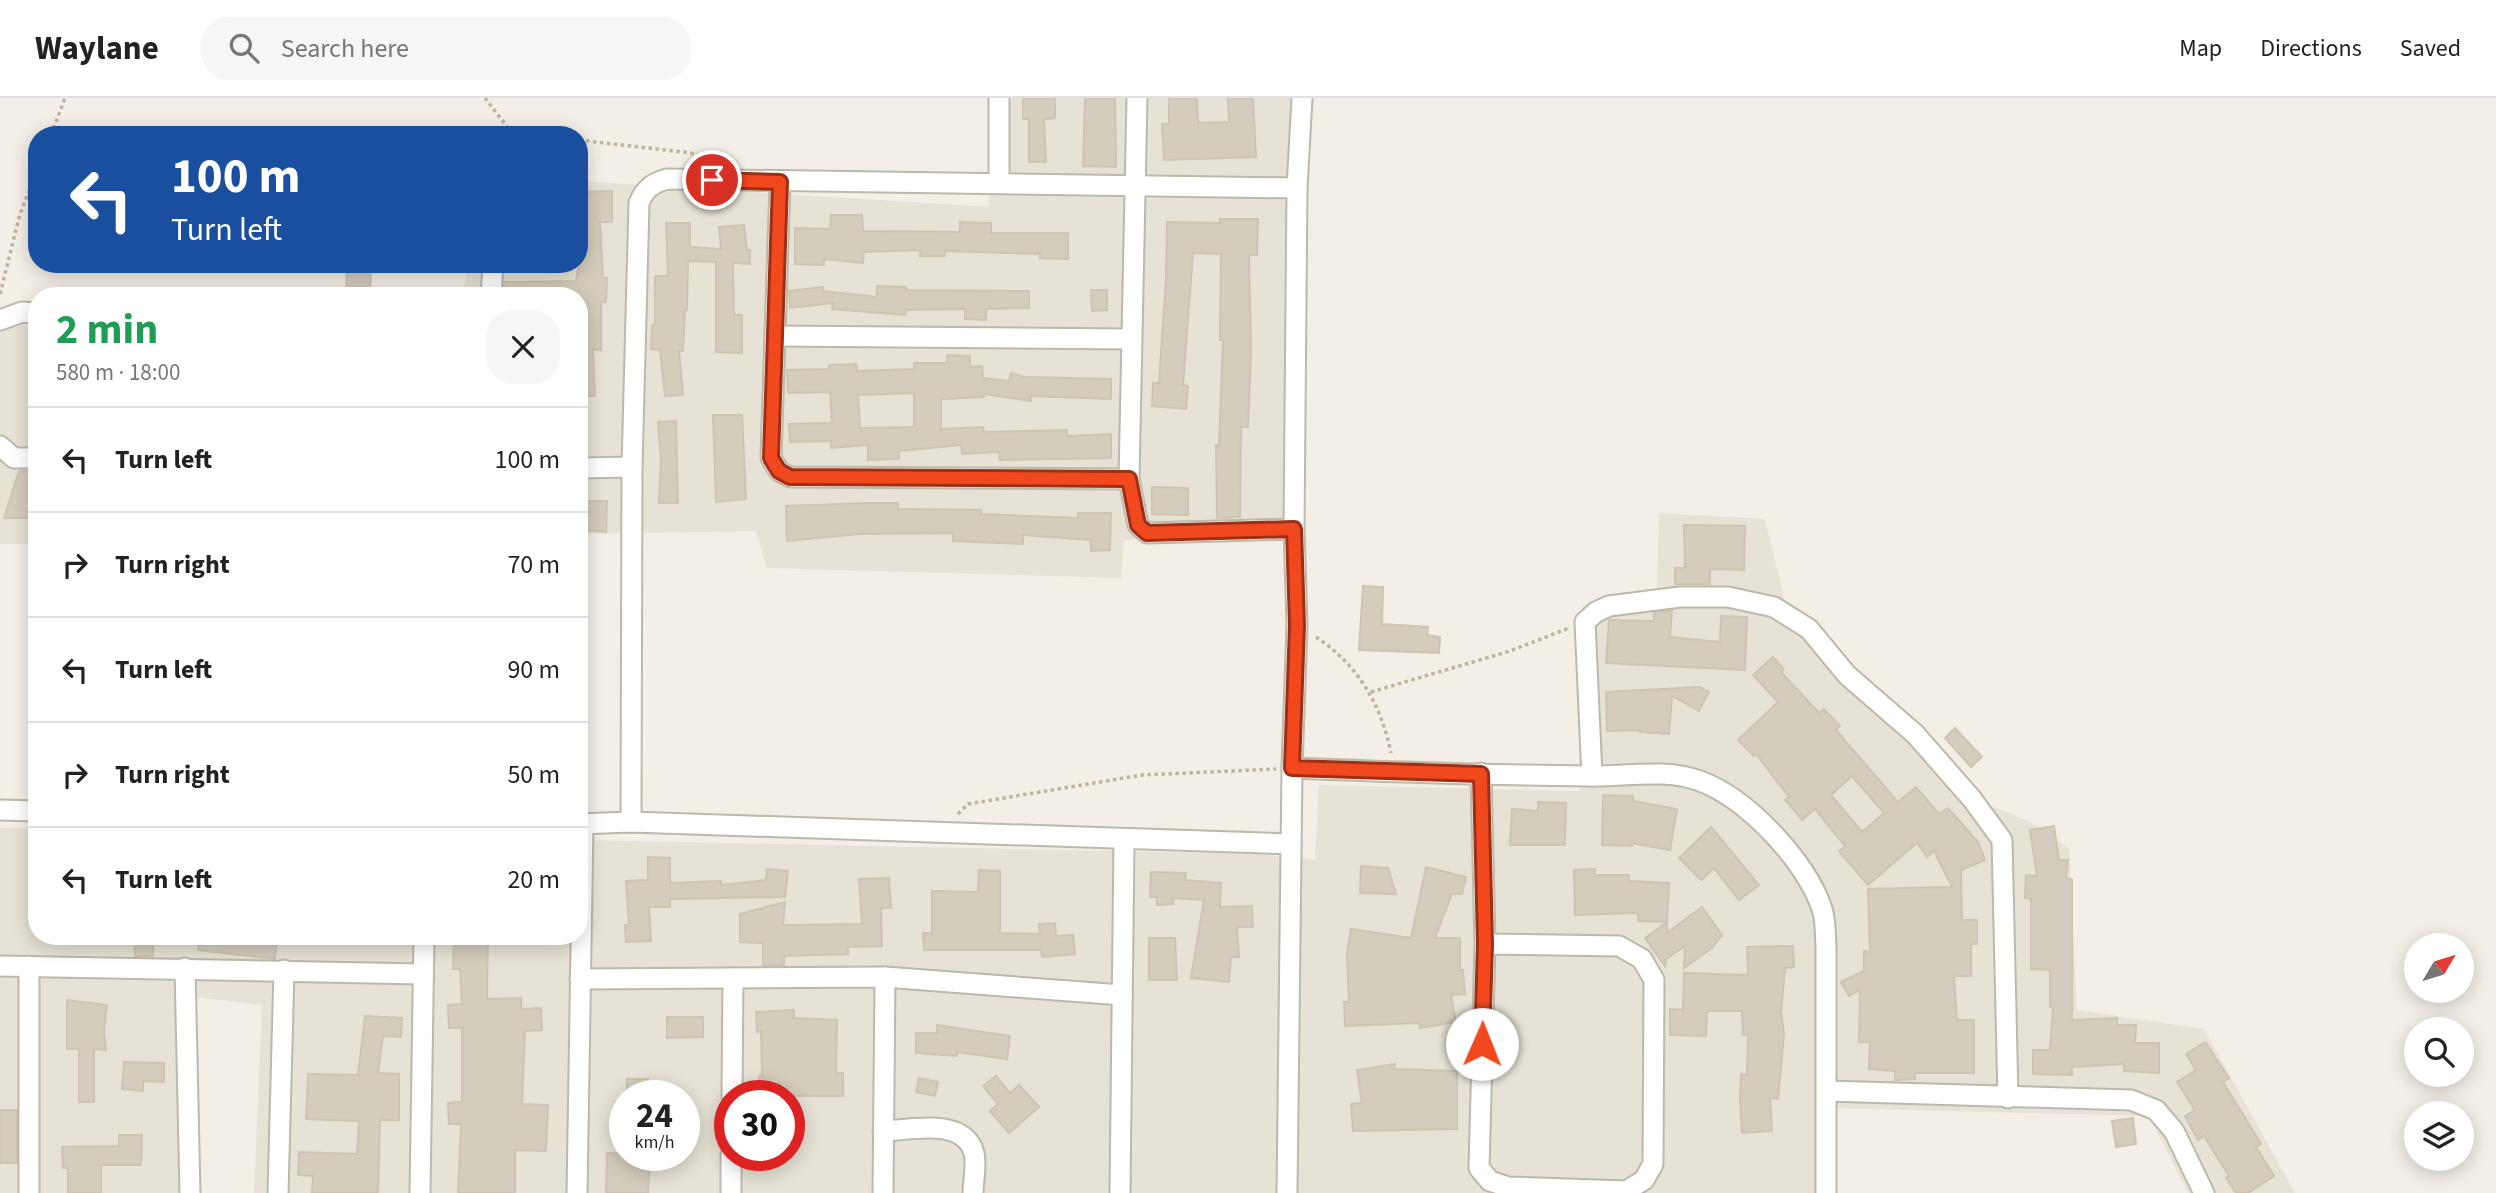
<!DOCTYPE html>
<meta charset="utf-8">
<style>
:root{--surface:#fff;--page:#f6f6f6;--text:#222;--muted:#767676;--line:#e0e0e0}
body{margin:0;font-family:"Source Sans 3",sans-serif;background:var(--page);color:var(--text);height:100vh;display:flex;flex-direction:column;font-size:26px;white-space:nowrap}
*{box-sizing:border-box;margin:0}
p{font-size:23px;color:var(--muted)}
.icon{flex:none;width:38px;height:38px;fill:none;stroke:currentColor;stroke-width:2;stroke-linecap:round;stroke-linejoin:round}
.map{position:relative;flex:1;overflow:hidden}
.panel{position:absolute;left:28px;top:189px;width:560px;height:658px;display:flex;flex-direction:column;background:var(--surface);border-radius:28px;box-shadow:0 4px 18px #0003}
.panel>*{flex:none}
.guide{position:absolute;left:28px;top:28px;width:560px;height:147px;border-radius:28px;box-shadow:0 4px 18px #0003;background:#1a4fa0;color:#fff;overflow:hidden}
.needle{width:46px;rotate:52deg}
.fabs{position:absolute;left:2404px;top:835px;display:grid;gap:14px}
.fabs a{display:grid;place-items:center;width:70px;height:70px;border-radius:50%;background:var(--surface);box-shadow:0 4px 18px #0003;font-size:35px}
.speed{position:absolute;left:609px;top:982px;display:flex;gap:14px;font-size:35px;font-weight:700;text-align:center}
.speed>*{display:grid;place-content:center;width:91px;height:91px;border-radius:50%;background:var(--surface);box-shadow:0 4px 18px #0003;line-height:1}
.speed small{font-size:18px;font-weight:400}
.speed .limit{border:10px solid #d22;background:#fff;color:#111}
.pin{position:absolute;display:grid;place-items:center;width:60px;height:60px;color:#fff;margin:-30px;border:4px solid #fff;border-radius:50%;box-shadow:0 2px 7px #0007}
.me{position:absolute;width:77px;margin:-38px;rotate:1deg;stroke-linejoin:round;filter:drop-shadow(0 0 5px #0008)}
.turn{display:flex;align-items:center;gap:24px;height:147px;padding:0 28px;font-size:32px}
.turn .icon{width:91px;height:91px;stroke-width:2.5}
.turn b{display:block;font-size:49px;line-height:60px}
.round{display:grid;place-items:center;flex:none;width:74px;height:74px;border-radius:28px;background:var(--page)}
.summary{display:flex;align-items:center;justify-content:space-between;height:119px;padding:0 28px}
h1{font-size:42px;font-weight:700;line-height:52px;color:#1e9e55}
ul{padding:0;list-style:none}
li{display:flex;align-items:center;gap:21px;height:105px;padding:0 28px;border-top:2px solid var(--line)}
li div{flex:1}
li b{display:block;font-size:26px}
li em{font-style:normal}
header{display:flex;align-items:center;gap:42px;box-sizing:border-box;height:98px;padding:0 35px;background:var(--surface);border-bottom:2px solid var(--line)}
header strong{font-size:33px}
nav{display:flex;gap:38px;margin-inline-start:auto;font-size:24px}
.search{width:490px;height:63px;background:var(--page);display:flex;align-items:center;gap:18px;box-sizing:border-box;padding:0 24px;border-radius:28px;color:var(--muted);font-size:26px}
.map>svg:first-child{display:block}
</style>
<header>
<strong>Waylane</strong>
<div class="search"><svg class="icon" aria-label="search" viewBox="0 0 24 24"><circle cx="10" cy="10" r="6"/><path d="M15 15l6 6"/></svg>Search here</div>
<nav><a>Map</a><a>Directions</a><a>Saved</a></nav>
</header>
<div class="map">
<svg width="2496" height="1095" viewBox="0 0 2496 1095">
<rect width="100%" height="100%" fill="#f3efe6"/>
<g fill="#e6e2d5" fill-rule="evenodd">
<path d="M993,0H1292L1285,433L1124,442L1121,480L767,470L756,433L579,436V198H463L468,166H579V83L989,109Z"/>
<rect x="0" y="212" width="37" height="234"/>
<path d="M1659,415L1765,421L1787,513L1984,705L2031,724L2069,750L2077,912L2204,931L2295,1095H2188L2149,1018L1827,1010L1829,1095H254L262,907L195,899L185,1095H0V730H37V838H579V742L1259,756L1315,762L1319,687L1579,693L1582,508L1657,493ZM625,998H684V1057H625ZM730,998H789V1057H730Z"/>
</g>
<g fill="#d4ccbc" stroke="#cec4b0" stroke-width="2" fill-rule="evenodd">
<path d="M1023,0H1055V20L1044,21L1046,64H1029V21H1023Z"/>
<path d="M1085,0H1115L1116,69L1083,68Z"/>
<path d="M1169,0H1197L1198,25L1229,24L1228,0H1253L1256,59L1164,62L1162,26H1169Z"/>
<path d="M612,93V124H600L603,180H607L606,204H601V252L593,251L595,298H579V198H503L504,184L576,183L579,166V94Z"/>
<path d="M831,117H862L863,133L960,134V124L991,125V135H1068V161L1040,160V156L945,153V158H920V152L864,154L863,165L824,161V167L795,166V130L830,131Z"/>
<path d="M1220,121H1258L1257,157H1249L1251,255L1248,329H1241L1240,419L1217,420L1216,347H1219L1223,242H1220L1221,156L1193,155L1183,287L1188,288L1186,311L1152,308L1153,285H1159L1166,181L1167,124L1220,125Z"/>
<path d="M666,125H690V149L721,151L719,129L744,127L747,152H750V166L733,165L734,217H742V255L716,254V164L688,163L687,212H685L683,253H679L683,297L665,298L660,252L651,251L652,227H655V178H668Z"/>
<path d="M347,166H371L370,198H346Z"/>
<path d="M877,188L906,189V192L1029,193V210L986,211V222L965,221V211L906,212L905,217L832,211L833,205L790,210L789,193L823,189V193L877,199Z"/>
<path d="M1091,192H1107V212L1092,213Z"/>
<path d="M947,257L970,258V269L982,268L983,280L1009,283L1011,275L1025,279L1111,281V301L1030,298L1031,303L984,296V299L941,301V331L983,329L984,334L1067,332V338L1111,336V360L1000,362L999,354L962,356L961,347L899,353V361L868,362V347L831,350V343L790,344L789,326L832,325L830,294L788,295L787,272L829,271V267L856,266L857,273L914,271V265H947ZM914,295V329L860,330L858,297Z"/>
<path d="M713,317H742L746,401L716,404Z"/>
<path d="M676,323L678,405H659L661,362L658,324Z"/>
<path d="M19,373H37V420H4Z"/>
<path d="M1152,389L1188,390V417L1152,416Z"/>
<path d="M579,403H607L606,434L579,432Z"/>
<path d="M869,405H898V411L981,412V416L1078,420V415H1111L1110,452L1091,453V442L1023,437V446L953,443V435L859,436L787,443L786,408Z"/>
<path d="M1684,427L1745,428L1744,472L1710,471V486H1675V470H1685Z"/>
<path d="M1363,488L1383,489L1382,526L1428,529L1427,537L1440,539L1439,555L1359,552Z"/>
<path d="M1672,512L1670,539L1720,544L1721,518L1747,519L1745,572L1606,565L1609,522L1654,523V515Z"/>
<path d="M1773,559L1784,571L1781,574L1819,615L1824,611L1840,628L1836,632L1898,704L1916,689L1939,716L1948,710L1978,744L1985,762L1961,772L1962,822H1977V846H1971V878H1954L1957,922H1974V975H1915V981L1895,982V973L1869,971L1870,944H1859L1860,892L1849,898L1841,884L1864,873V853L1870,854L1868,791L1952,789L1934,753L1927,759L1917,745L1868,787L1839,753L1845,748L1815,711L1802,722L1785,702L1789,699L1756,656L1754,658L1738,642L1778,604L1753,577ZM1852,678L1884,715L1862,734L1831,697Z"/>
<path d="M1700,589L1709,594L1699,613L1672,598L1669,636L1640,634V632L1607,633L1606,594Z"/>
<path d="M1955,630L1982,659L1971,669L1945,640Z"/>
<path d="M1603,697L1633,698V703L1677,711L1670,752L1632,745V748L1602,747Z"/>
<path d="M1538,704L1566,705L1565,747H1510L1512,711L1538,713Z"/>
<path d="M2054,728L2059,762H2068L2066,780L2072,781V922L2117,920V927H2136L2135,945H2159V975L2124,973V966L2072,969V977L2033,976V952H2050L2053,909H2050V872L2031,871V801L2025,800L2026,777L2037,778L2030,732Z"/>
<path d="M1711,729L1759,787L1739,802L1714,770L1701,782L1679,760Z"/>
<path d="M648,759L670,760V785L721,783V787L766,782L767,771L788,773L785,799L670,801V809H649L651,843L626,844L625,827H629L626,783L648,782Z"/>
<path d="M1361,768L1388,770L1396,796L1360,795Z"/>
<path d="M1426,769L1466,779L1462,796H1452L1435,840H1460V872H1463L1465,896L1451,897L1456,924L1420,930L1419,925L1345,928L1344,904H1349L1347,855L1351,831L1411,840Z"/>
<path d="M1595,771V777H1629V783L1669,785L1667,824L1638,823V815L1575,817L1574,772Z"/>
<path d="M979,772L1000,773V835L1040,836L1039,826L1055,825L1056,838L1073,837L1075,856L1042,859L1041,852H924L923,835H932V793L978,794Z"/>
<path d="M1151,774L1186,775L1185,782L1221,785L1220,809L1252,808L1253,829H1237L1239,859H1231L1229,884L1191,880L1204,802L1173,800V806L1157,807V799H1150Z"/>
<path d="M889,780L891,810H881L882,848L848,849V856L784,858V867H763V845L740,844V816L785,804L783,827L862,826L859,781Z"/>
<path d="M1702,809L1722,837L1712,850L1684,870L1685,848L1666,861L1665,868L1645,840L1667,824V835Z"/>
<path d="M134,838H153V858H135Z"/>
<path d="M199,838H277L275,861L198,852Z"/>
<path d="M454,838H488L487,901L521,900V911L541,910L542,932L525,933L522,1006L548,1007L546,1053L515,1052V1095H458L461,1026H449L448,1005L462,1004V930H449L448,907L462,906L460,871H453Z"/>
<path d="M1149,840H1175L1177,882H1149Z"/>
<path d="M1793,848L1794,869L1785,870L1781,914L1784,936L1778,1001L1770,1000L1772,1033L1742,1035L1740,1001L1741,976L1747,977L1748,937H1743L1742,913H1707L1706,938L1670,937V911L1683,912L1684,875L1748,877L1747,849Z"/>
<path d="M67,902L107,907L104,933L106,952L94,951V1004H79V951H67Z"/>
<path d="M794,912V920L837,922L836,975H843V998H759V978H762L761,933L757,934L756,914Z"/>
<path d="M365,918L402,920L401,939L383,938L378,975L399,976V1022H380L378,1095H312L313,1078L298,1077L299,1054L357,1056L359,1023L306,1021L308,976L358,977Z"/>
<path d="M667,919H703V939L667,940Z"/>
<path d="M937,927L1010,938L1007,961L957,954V958L916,955V935H937Z"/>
<path d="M2205,944L2229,980L2223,984L2261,1046L2256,1049L2274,1078L2248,1095H2236L2226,1080L2229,1078L2204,1038L2198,1042L2185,1018L2195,1012L2177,984L2196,972L2186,956Z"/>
<path d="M124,964L164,965V984L143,983V993L122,991Z"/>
<path d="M1395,966L1394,971L1457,973V1031L1353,1033L1351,1006L1362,1005L1357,972Z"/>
<path d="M996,978L1010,995L1019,987L1039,1009L1009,1035L990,1013L998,1006L983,988Z"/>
<path d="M919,980L938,984L935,998L916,994Z"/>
<path d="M627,981H648L647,998H627Z"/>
<rect x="0" y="1012" width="17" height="53"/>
<path d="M2133,1020L2136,1046L2116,1049L2112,1023Z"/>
<path d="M119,1037H142L141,1067H101V1095H68V1070H63L62,1049L119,1048Z"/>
<path d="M607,1055L650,1057L648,1095H606Z"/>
</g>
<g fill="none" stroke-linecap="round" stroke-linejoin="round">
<defs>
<g id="minor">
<path d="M1137,0L1129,381L1138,427L1147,435L1294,431"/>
<path d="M780,84L771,360L779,373L790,379L1129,381"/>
<path d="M999,84V0"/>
<path d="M491,198L493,166"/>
<path d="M0,222L22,214L37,215"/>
<path d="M775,238L1130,241"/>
<path d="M0,348L14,360H37"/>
<path d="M579,370L632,369"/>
<path d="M1292,670C1391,674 1490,677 1589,678C1625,679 1665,670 1700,683C1747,700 1807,764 1822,811C1826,822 1825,836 1826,848V1095"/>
<path d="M1481,675L1485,846L1479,1070L1490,1083L1508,1089L1626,1093L1644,1082L1653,1066L1654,882L1642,861L1619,848L1485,846"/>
<path d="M1592,678L1585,524L1596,514L1609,508L1680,499H1728L1774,509L1809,531L1847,577L1915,636L1972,701L2002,742L2008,1000"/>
<path d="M0,712L37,713"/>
<path d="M631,724L632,369L639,105C645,90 653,85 667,81L1297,90"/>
<path d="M579,726L631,724L1291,746"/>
<path d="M0,868L422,876"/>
<path d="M29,868V1095"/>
<path d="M185,870L190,1095"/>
<path d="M580,881L885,879L1122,897"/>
<path d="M1827,993L2131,1002L2156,1012L2174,1033L2204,1095"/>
<path d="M732,998L733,880"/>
<path d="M883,1033C911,1032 964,1019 974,1055C977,1067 973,1083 973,1095"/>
<path d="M278,1095L284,872"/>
<path d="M420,1095L424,838"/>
<path d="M577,1095L583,726"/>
<path d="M731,1095V1057"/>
<path d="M883,1095L885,879"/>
<path d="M1120,1095L1124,742"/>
<path d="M1287,1095L1292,670L1297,527L1294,431L1297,90L1302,0"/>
</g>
</defs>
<use href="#minor" stroke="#beb8a9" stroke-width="23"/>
<g stroke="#bfb49b" stroke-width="3.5" stroke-dasharray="3.5 3.5" stroke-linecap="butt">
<path d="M485,0L512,35L530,37"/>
<path d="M51,37L65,0"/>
<path d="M579,42L691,55L712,62"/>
<path d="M0,196L20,116L37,73"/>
<path d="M1316,539C1358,567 1381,606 1391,655"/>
<path d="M1371,594L1510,553L1569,530"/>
<path d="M958,716L968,706L1142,677L1276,671"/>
</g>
<use href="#minor" stroke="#fff" stroke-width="19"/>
</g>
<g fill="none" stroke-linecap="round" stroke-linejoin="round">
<defs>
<path id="route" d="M712,82L780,84L771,360L779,373L790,379L1129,381L1138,427L1147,435L1294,431L1297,527L1292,670L1481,676L1485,846L1482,946"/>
</defs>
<use href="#route" stroke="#9d2f14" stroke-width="18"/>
<use href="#route" stroke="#f2481e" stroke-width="12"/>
</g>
</svg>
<div class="fabs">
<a><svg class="needle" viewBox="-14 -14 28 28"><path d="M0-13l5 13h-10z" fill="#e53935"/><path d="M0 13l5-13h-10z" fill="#767676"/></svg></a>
<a><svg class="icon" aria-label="search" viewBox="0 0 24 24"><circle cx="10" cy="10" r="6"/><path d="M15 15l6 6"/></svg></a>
<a><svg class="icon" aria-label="layers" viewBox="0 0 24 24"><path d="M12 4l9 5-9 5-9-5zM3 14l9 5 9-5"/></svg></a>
</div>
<div class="speed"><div>24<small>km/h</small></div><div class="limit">30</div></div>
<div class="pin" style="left:712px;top:82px;background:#d93025"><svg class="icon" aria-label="arrive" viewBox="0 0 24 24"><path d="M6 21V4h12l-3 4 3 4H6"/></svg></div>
<svg class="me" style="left:1482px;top:946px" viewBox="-20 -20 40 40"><circle r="19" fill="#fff"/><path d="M0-13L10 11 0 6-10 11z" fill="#f2481e"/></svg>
<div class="guide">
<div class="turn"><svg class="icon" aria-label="left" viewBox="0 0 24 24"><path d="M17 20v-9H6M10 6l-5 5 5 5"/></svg><div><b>100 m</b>Turn left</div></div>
</div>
<section class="panel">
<div class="summary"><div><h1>2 min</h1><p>580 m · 18:00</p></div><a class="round"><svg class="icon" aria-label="close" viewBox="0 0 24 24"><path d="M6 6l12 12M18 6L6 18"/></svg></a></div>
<ul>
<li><svg class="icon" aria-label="left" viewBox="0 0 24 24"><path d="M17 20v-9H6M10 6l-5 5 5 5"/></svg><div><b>Turn left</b></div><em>100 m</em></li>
<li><svg class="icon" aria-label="right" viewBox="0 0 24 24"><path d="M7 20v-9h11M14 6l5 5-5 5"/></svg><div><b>Turn right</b></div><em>70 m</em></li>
<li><svg class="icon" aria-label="left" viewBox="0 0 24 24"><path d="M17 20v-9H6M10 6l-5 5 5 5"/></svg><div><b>Turn left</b></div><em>90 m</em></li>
<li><svg class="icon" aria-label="right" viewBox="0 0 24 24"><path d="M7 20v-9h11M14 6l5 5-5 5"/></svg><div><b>Turn right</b></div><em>50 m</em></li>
<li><svg class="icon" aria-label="left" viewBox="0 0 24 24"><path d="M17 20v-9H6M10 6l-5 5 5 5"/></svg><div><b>Turn left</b></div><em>20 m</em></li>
</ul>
</section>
</div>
